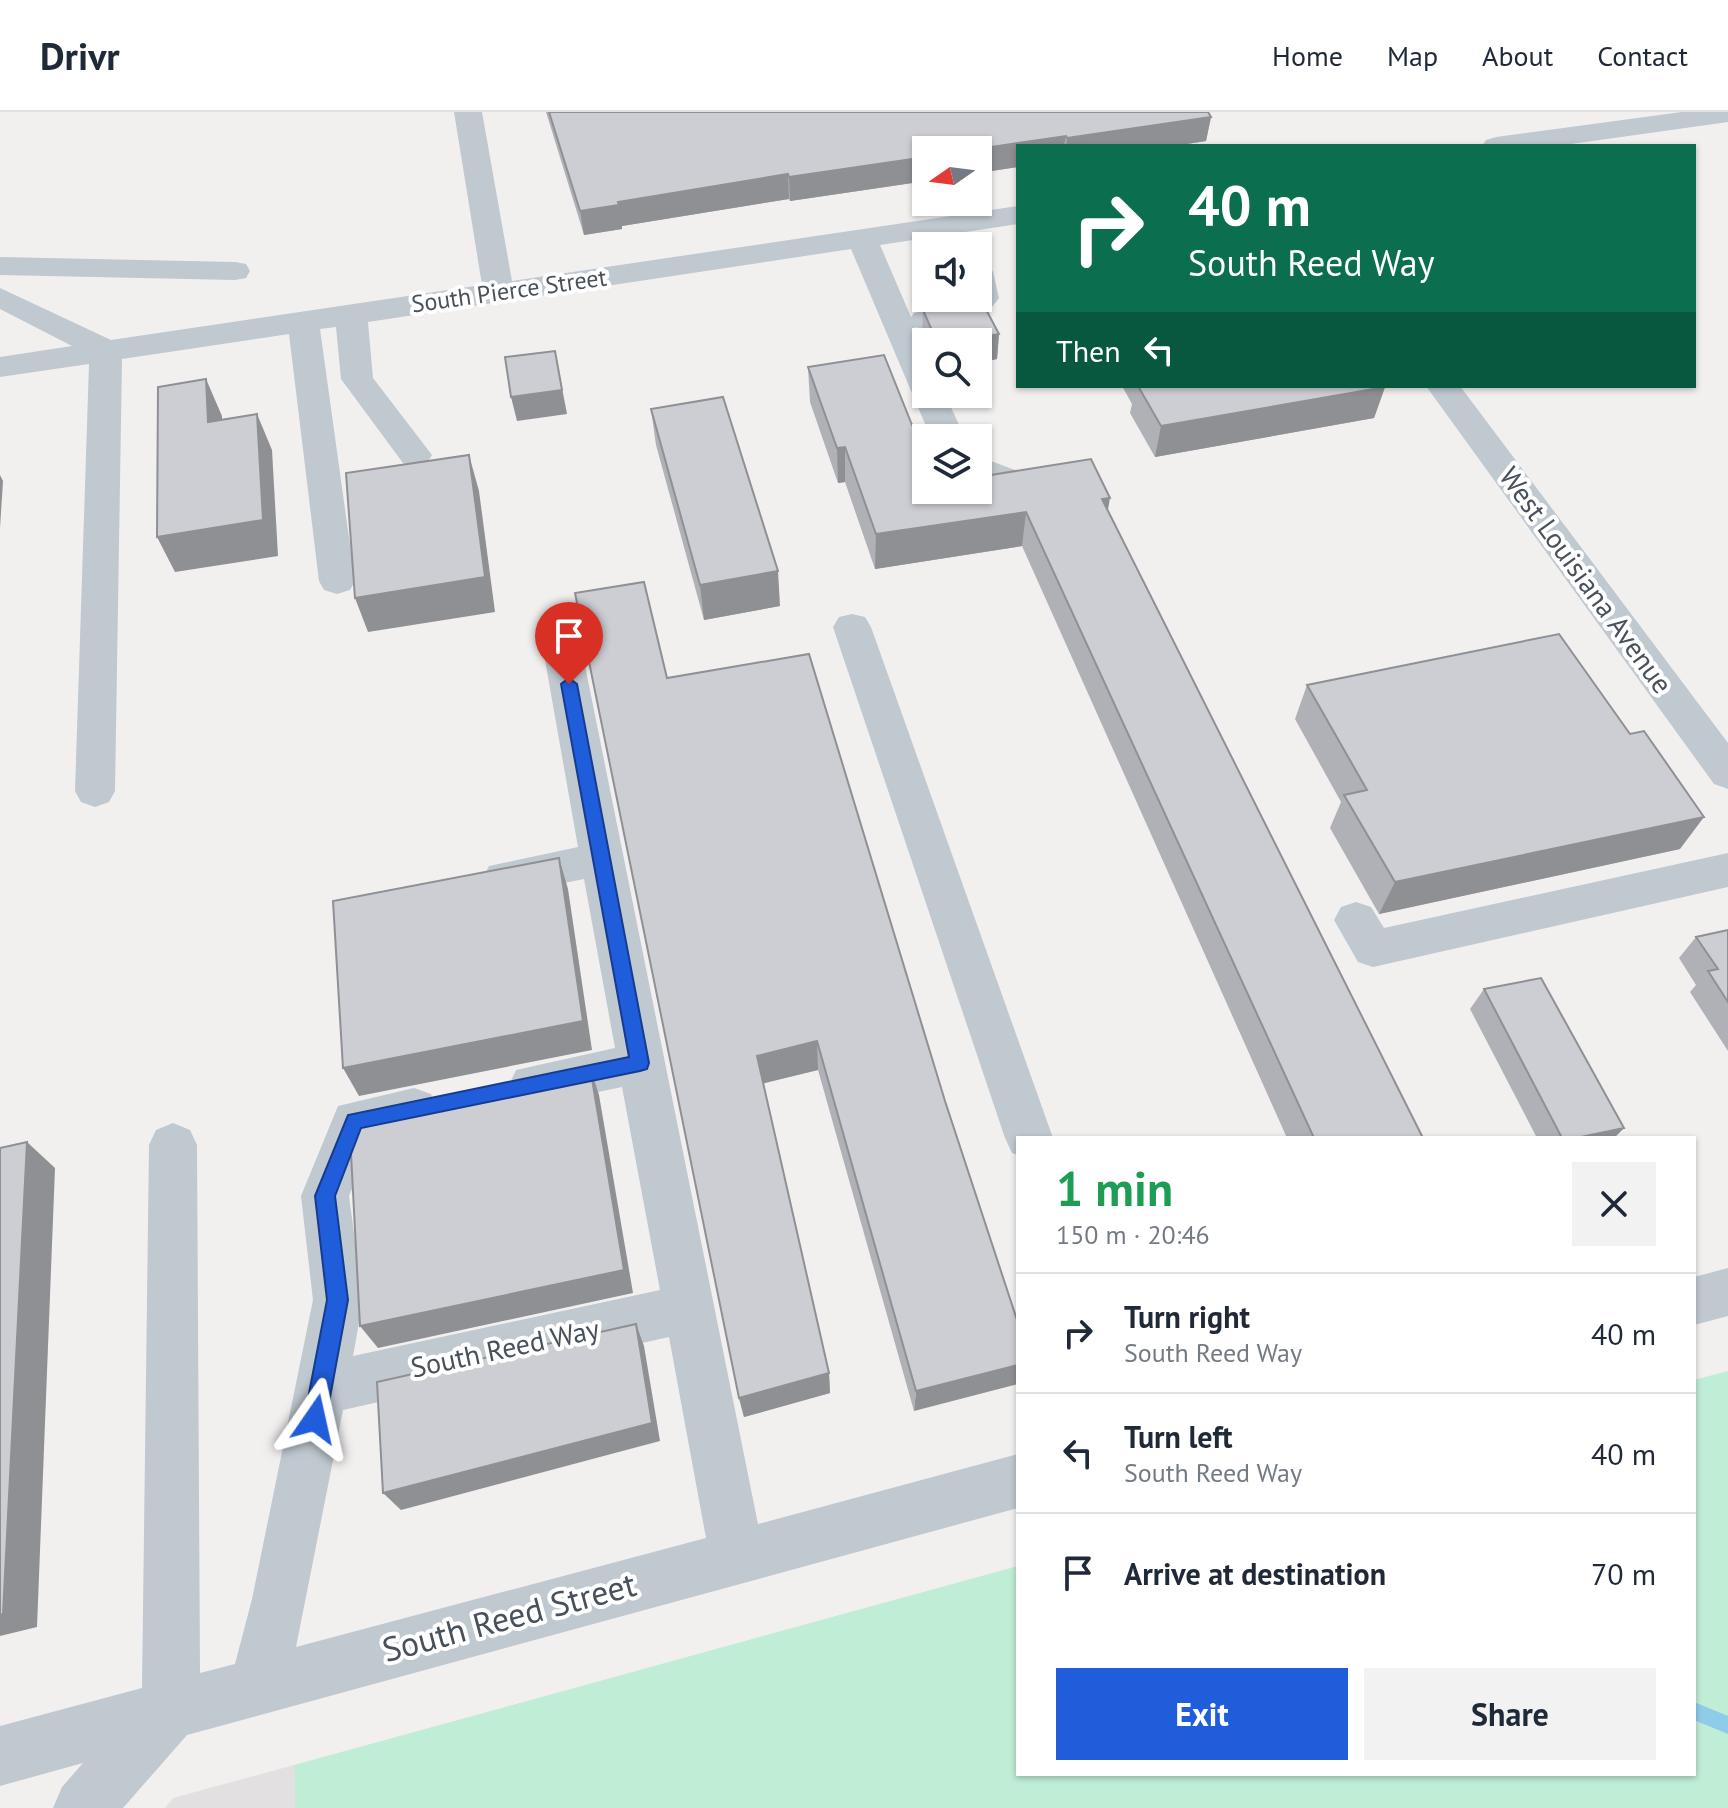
<!DOCTYPE html>
<meta charset="utf-8">
<style>
:root{--surface:#fff;--page:#f2f2f3;--text:#1f2937;--muted:#747a83;--line:#e0e1e3;--accent:#205ddb}
body{margin:0;font-family:"PT Sans",sans-serif;background:var(--page);color:var(--text);height:100vh;display:flex;flex-direction:column;font-size:30px;white-space:nowrap}
*{box-sizing:border-box;margin:0}
p{font-size:26px;color:var(--muted)}
.icon{flex:none;width:44px;height:44px;fill:none;stroke:currentColor;stroke-width:2;stroke-linecap:round;stroke-linejoin:round}
.map{position:relative;flex:1;overflow:hidden}
.panel{position:absolute;left:1016px;top:1024px;width:680px;height:640px;display:flex;flex-direction:column;background:var(--surface);border-radius:0px;box-shadow:0 2px 6px #0004}
.panel>*{flex:none}
.guide{position:absolute;left:1016px;top:32px;width:680px;height:244px;border-radius:0px;box-shadow:0 2px 6px #0004;background:#0b6e4f;color:#fff;overflow:hidden}
.needle{width:52px;rotate:256deg}
.controls{position:absolute;left:912px;top:24px;display:grid;gap:16px}
.controls a{display:grid;place-items:center;width:80px;height:80px;border-radius:0px;background:var(--surface);box-shadow:0 2px 6px #0004;font-size:40px}
.pin{position:absolute;display:grid;place-items:center;width:68px;height:68px;color:#fff;margin:-82px -34px;border-radius:50% 50% 50% 0;rotate:-45deg;box-shadow:0 0 8px #0007}
.pin .icon{rotate:45deg}
.me{position:absolute;width:88px;margin:-44px;rotate:11deg;stroke-linejoin:round;filter:drop-shadow(0 0 6px #0008)}
.turn{display:flex;align-items:center;gap:28px;height:168px;padding:0 40px;font-size:36px}
.turn .icon{width:104px;height:104px;stroke-width:2.5}
.turn b{display:block;font-size:56px;line-height:68px}
.then{display:flex;align-items:center;height:76px;padding:0 40px;background:#0003;gap:16px;font-size:30px}
.round{display:grid;place-items:center;flex:none;width:84px;height:84px;border-radius:0px;background:var(--page)}
.summary{display:flex;align-items:center;justify-content:space-between;height:136px;padding:0 40px}
h1{font-size:48px;font-weight:700;line-height:60px;color:#1e9e55}
.cta{display:flex;gap:16px;margin-top:auto;padding:16px 40px}
.cta a{flex:1;height:92px;border-radius:0px;background:var(--accent);color:#fff;font-size:32px;font-weight:700;line-height:92px;text-align:center}
.cta a+a{background:var(--page);color:var(--text)}
ul{padding:0;list-style:none}
li{display:flex;align-items:center;gap:24px;height:120px;padding:0 40px;border-top:2px solid var(--line)}
li div{flex:1}
li b{display:block;font-size:30px}
li em{font-style:normal}
header{display:flex;align-items:center;gap:48px;box-sizing:border-box;height:112px;padding:0 40px;background:var(--surface);border-bottom:2px solid var(--line)}
header strong{font-size:38px}
nav{display:flex;gap:44px;margin-inline-start:auto;font-size:28px}
.map>svg:first-child{display:block}
</style>
<header>
<strong>Drivr</strong>
<nav><a>Home</a><a>Map</a><a>About</a><a>Contact</a></nav>
</header>
<div class="map">
<svg width="1728" height="1696" viewBox="0 0 1728 1696">
<rect width="100%" height="100%" fill="#f2efef"/>
<path fill="#e2e0e1" d="M294,1653L295,1696H165L173,1686Z"/>
<path fill="#bfedd6" d="M1728,1259V1696H295L294,1653L1018,1454V1662H1694V1268Z"/>
<g fill="none" stroke-linecap="round" stroke-linejoin="round">
<path fill="#8ecce9" fill-rule="evenodd" d="M1694,1590L1728,1604V1622L1694,1608Z"/>
<g fill="#c0c8d0" fill-rule="evenodd">
<path d="M454,0H482L512,169L1018,94V112L880,133L911,205L914,201C932,197 950,199 964,186H978V151L989,153L993,160L999,186C981,212 946,223 915,215L926,240V282H945L965,326H931L851,137L368,210L373,266L432,343L427,351L415,354L403,351L341,267L336,215L320,217L355,469L350,478L337,482L324,478L319,469L289,222L122,247L115,679L109,690L95,695L81,690L75,679L89,252L0,265V245L72,234L0,197V176L111,228L482,173Z"/>
<path d="M1682,0H1728V10L1557,34H1482L1486,28L1496,25Z"/>
<path d="M0,145L235,150L246,152L250,159L246,166L235,168L0,163Z"/>
<path d="M1426,274H1460L1728,631V677L1714,672Z"/>
<path d="M978,344L1020,360L1062,366L1067,374L1062,382C1033,390 1005,380 978,369Z"/>
<path d="M558,501L571,504L577,514L758,1412L1018,1342V1396L187,1623L123,1696H53L62,1675L83,1651L0,1674V1614L142,1576L149,1033L156,1018L173,1011L190,1018L197,1033L200,1561L235,1552L252,1487L313,1188L301,1084L338,994L414,976L431,982L437,997L431,1012L372,1027L349,1084L363,1188L353,1244L660,1178L622,975L532,994L516,988L509,973L516,958L615,936L584,767L504,783L489,778L483,766L489,754L578,735L539,514L545,504ZM669,1225L706,1426L296,1535L343,1298Z"/>
<path d="M852,502L865,505L871,515L1053,1026H1018V1043L1012,1041L1005,1026L833,515L839,505Z"/>
<path d="M1728,741V775L1373,855L1358,850L1334,808L1341,795L1356,790L1371,795L1384,816Z"/>
<path d="M1728,1156V1204L1694,1213V1165Z"/>
</g>
</g>
<g fill="#afb1b6">
<path d="M546,0H1208L1211,5L1206,29L1174,34H1018V55L978,61V38H926V69L790,89L789,87L622,114V117L584,123Z"/>
<path d="M981,188L999,222L997,247L978,251V230H926V232L922,223L923,198Z"/>
<path d="M808,255L926,378L1108,399L1423,1026H1287L1022,434L875,457L845,370L838,371L810,290Z"/>
<path d="M1122,274H1384L1385,275L1374,306L1155,345L1130,301L1132,292Z"/>
<path d="M651,297L780,494L704,508L656,333Z"/>
<path d="M667,566L945,989L914,1299L818,958L763,971L829,1261L830,1281L744,1305L739,1286Z"/>
<path d="M1307,573L1680,737L1379,802L1330,716L1341,690L1295,607Z"/>
<path d="M1728,818V939L1690,880L1696,873L1679,846L1696,825Z"/>
<path d="M1484,877L1624,1016L1614,1026H1537L1470,897Z"/>
</g>
<g fill="#8f9094">
<path d="M1211,5L1206,29L1174,34H1066L1067,26Z"/>
<path d="M1066,24L1064,34H1018V55L978,61V38H971Z"/>
<path d="M926,45V69L790,89L789,65Z"/>
<path d="M788,62L789,87L622,114V117L584,123L580,99L618,90Z"/>
<path d="M999,222L997,247L978,251V230H956Z"/>
<path d="M555,239L567,302L517,309L511,285Z"/>
<path d="M206,267L222,304L223,346L208,310Z"/>
<path d="M1385,275L1374,306L1155,345L1161,314Z"/>
<path d="M257,302L272,338L278,444L175,460L157,425Z"/>
<path d="M845,335V370L838,371L837,336Z"/>
<path d="M469,343L479,379L495,500L368,520L355,486Z"/>
<path d="M0,363L3,369L0,416Z"/>
<path d="M1110,386L1104,421L1102,387Z"/>
<path d="M1026,400L1022,434L875,457L876,422Z"/>
<path d="M778,459L780,494L704,508L700,473Z"/>
<path d="M1704,705L1680,737L1379,802L1395,770Z"/>
<path d="M559,746L568,777L592,938L359,984L343,956Z"/>
<path d="M817,929L818,958L761,972L757,944Z"/>
<path d="M590,955L599,983L633,1181L378,1236L360,1214Z"/>
<path d="M1624,1016L1614,1026H1576Z"/>
<path d="M27,1030L55,1056L37,1515L0,1524V1503Z"/>
<path d="M636,1212L644,1234L660,1329L401,1398L383,1381Z"/>
<path d="M1018,1253V1272L914,1299L916,1279Z"/>
<path d="M829,1261L830,1281L744,1305L739,1286Z"/>
</g>
<g fill="#ccced4" stroke="#8f9094" stroke-width="2">
<path d="M549,0H1208L1211,5L1067,26L1066,24L971,38H926V45L789,65L788,62L618,90L619,93L580,99Z"/>
<path d="M981,188L999,222L956,230H937L923,198Z"/>
<path d="M555,239L562,278L511,285L505,245Z"/>
<path d="M884,243L926,348V378H978V365L1091,347L1110,386L1102,387L1423,1026H1314L1026,400L876,422L845,335L837,336L808,255Z"/>
<path d="M206,267L208,310L257,302L263,408L157,425L158,275Z"/>
<path d="M1138,274H1384L1385,275L1161,314Z"/>
<path d="M723,285L778,459L700,473L651,297Z"/>
<path d="M469,343L485,465L355,486L346,361Z"/>
<path d="M644,470L667,566L809,542L945,989L1018,1211V1253L916,1279L817,929L757,944L829,1261L739,1286L575,481Z"/>
<path d="M1559,522L1630,622L1644,619L1704,705L1395,770L1344,683L1367,678L1307,573Z"/>
<path d="M559,746L583,909L343,956L333,789Z"/>
<path d="M1728,818V890L1708,859L1718,857L1696,825Z"/>
<path d="M1541,866L1624,1016L1576,1026H1562L1484,877Z"/>
<path d="M590,955L624,1158L360,1214L350,1022L358,1003Z"/>
<path d="M27,1030L3,1502L0,1503V1036Z"/>
<path d="M636,1212L652,1311L383,1381L377,1270Z"/>
</g>
<path fill="#205ddb" stroke="#153c8e" stroke-width="2" d="M569,566L577,572L649,951L647,957L640,959L361,1016L335,1084L348,1188L326,1307L323,1315L315,1318L308,1315L304,1307L327,1188L315,1084L348,1003L629,945L561,572Z"/>
<g text-anchor="middle" stroke-width="8" stroke-linejoin="round" paint-order="stroke">
<g font-size="24" fill="#48505c" stroke="#fff">
<text transform="translate(509 179) rotate(-8)" y="8">South Pierce Street</text>
</g>
<g font-size="28" fill="#48505c" stroke="#fff">
<text transform="translate(1586 468) rotate(54)" y="10">West Louisiana Avenue</text>
<text transform="translate(505 1236) rotate(-12)" y="10">South Reed Way</text>
</g>
<g font-size="34" fill="#48505c" stroke="#fff">
<text transform="translate(509 1505) rotate(-15)" y="12">South Reed Street</text>
</g>
</g>
</svg>
<div class="controls">
<a><svg class="needle" viewBox="-14 -14 28 28"><path d="M0-13l5 13h-10z" fill="#e53935"/><path d="M0 13l5-13h-10z" fill="#747a83"/></svg></a>
<a><svg class="icon" aria-label="sound" viewBox="0 0 24 24"><path d="M4 9h4l5-4v14l-5-4H4zM17 9q2 3 0 6"/></svg></a>
<a><svg class="icon" aria-label="search" viewBox="0 0 24 24"><circle cx="10" cy="10" r="6"/><path d="M15 15l6 6"/></svg></a>
<a><svg class="icon" aria-label="layers" viewBox="0 0 24 24"><path d="M12 4l9 5-9 5-9-5zM3 14l9 5 9-5"/></svg></a>
</div>
<div class="pin" style="left:569px;top:572px;background:#d93025"><svg class="icon" aria-label="arrive" viewBox="0 0 24 24"><path d="M6 21V4h12l-3 4 3 4H6"/></svg></div>
<svg class="me" style="left:315px;top:1307px" viewBox="-20 -20 40 40"><path d="M0-17L14 15 0 8-14 15z" fill="#205ddb" stroke="#fff" stroke-width="4"/></svg>
<div class="guide">
<div class="turn"><svg class="icon" aria-label="right" viewBox="0 0 24 24"><path d="M7 20v-9h11M14 6l5 5-5 5"/></svg><div><b>40 m</b>South Reed Way</div></div>
<div class="then">Then<svg class="icon" aria-label="left" viewBox="0 0 24 24"><path d="M17 20v-9H6M10 6l-5 5 5 5"/></svg></div>
</div>
<section class="panel">
<div class="summary"><div><h1>1 min</h1><p>150 m · 20:46</p></div><a class="round"><svg class="icon" aria-label="close" viewBox="0 0 24 24"><path d="M6 6l12 12M18 6L6 18"/></svg></a></div>
<ul>
<li><svg class="icon" aria-label="right" viewBox="0 0 24 24"><path d="M7 20v-9h11M14 6l5 5-5 5"/></svg><div><b>Turn right</b><p>South Reed Way</p></div><em>40 m</em></li>
<li><svg class="icon" aria-label="left" viewBox="0 0 24 24"><path d="M17 20v-9H6M10 6l-5 5 5 5"/></svg><div><b>Turn left</b><p>South Reed Way</p></div><em>40 m</em></li>
<li><svg class="icon" aria-label="arrive" viewBox="0 0 24 24"><path d="M6 21V4h12l-3 4 3 4H6"/></svg><div><b>Arrive at destination</b></div><em>70 m</em></li>
</ul>
<div class="cta"><a>Exit</a><a>Share</a></div>
</section>
</div>
